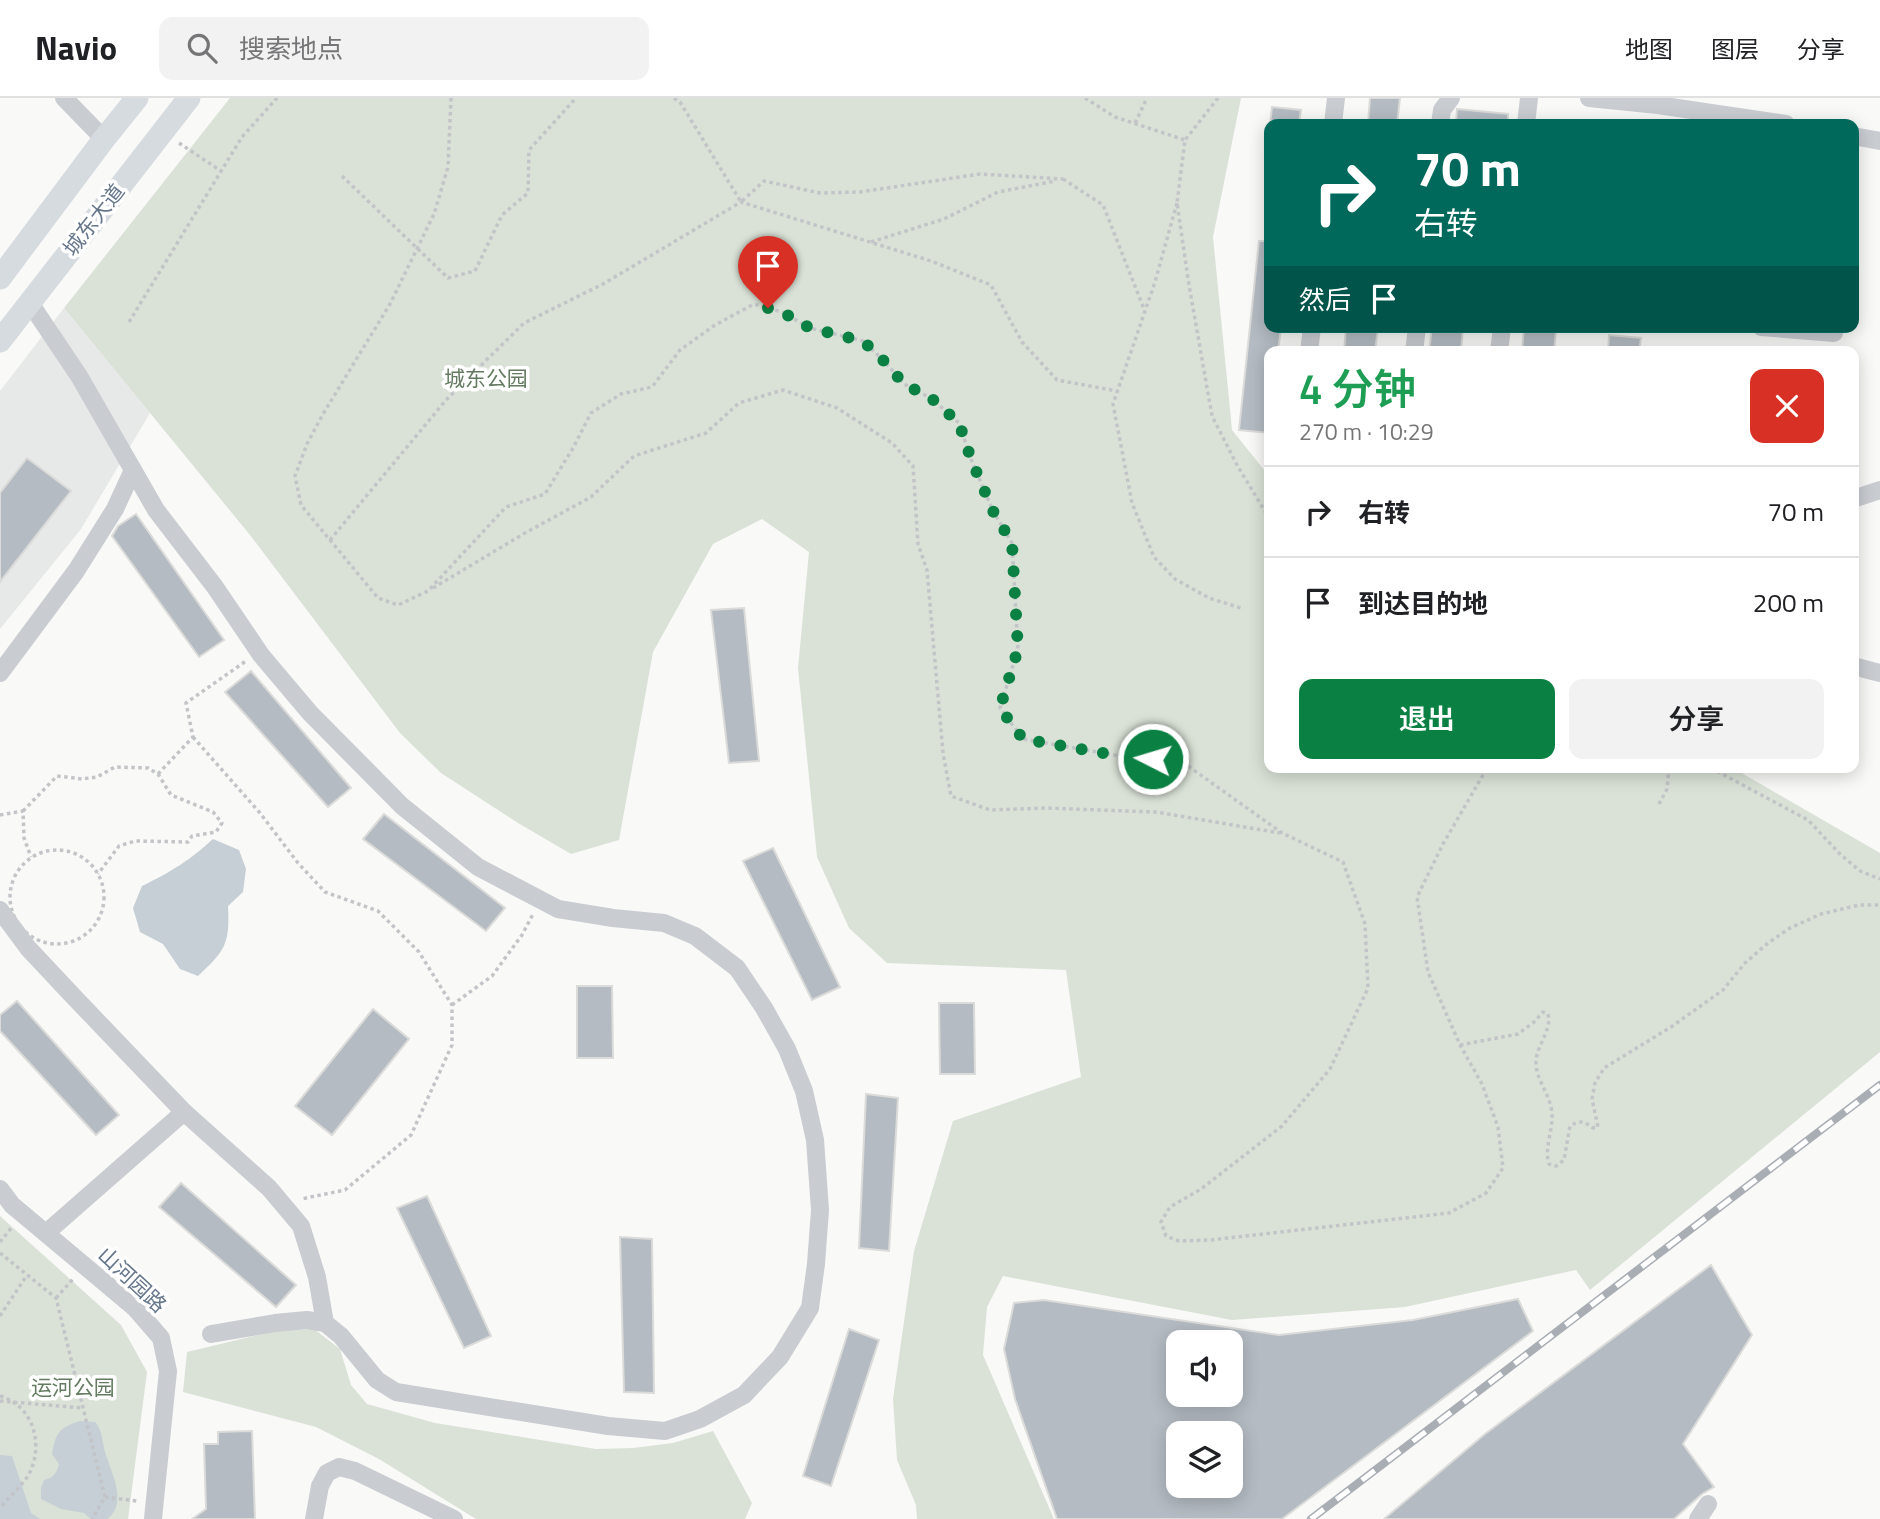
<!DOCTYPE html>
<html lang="zh">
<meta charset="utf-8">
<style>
:root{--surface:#fff;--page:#f2f2f2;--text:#202124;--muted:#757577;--line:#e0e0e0;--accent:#0b8043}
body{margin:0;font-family:"Titillium Web","Noto Sans SC",sans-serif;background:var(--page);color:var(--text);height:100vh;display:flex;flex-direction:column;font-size:26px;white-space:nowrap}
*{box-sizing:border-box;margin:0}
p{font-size:23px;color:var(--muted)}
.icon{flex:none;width:38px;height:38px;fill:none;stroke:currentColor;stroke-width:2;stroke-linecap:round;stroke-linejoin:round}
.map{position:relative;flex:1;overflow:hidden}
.side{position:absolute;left:1264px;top:248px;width:595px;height:427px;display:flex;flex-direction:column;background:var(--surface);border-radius:14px;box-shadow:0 4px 18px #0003}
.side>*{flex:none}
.top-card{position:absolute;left:1264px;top:21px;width:595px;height:214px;border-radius:14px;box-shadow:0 4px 18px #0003;background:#00695c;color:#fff;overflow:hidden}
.tools{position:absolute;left:1166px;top:1232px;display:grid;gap:14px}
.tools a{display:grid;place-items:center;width:77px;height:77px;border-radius:14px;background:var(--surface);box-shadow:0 4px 18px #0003;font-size:35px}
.pin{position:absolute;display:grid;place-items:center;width:60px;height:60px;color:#fff;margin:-72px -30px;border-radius:50% 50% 50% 0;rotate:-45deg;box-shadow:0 0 7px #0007}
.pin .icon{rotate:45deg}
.me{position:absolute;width:77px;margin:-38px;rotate:275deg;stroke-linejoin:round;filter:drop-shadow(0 0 5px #0008)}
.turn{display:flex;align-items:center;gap:24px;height:147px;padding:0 35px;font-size:32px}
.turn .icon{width:91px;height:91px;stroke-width:2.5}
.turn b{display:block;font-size:49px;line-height:60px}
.then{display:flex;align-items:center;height:66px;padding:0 35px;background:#0003;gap:14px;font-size:26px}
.round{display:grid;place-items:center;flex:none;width:74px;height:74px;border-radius:14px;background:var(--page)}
.headline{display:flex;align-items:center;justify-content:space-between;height:119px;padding:0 35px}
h1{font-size:42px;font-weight:600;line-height:52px;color:#1e9e55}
.action{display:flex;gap:14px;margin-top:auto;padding:14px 35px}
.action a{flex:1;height:80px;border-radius:14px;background:var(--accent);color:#fff;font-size:28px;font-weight:600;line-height:80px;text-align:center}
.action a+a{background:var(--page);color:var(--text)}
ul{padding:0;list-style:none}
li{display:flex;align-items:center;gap:21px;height:91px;padding:0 35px;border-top:2px solid var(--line)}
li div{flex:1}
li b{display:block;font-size:26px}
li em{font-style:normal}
header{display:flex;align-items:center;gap:42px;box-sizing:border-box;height:98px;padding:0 35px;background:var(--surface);border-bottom:2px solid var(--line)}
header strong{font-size:33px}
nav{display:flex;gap:38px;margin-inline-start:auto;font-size:24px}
.search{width:490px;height:63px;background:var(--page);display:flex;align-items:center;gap:18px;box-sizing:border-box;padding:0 24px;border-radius:14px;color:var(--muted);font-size:26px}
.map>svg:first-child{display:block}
</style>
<header>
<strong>Navio</strong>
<div class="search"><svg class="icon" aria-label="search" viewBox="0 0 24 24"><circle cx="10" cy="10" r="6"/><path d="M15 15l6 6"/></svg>搜索地点</div>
<nav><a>地图</a><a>图层</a><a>分享</a></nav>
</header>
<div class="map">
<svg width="1880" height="1421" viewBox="0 0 1880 1421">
<rect width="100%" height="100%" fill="#f9f9f7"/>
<path fill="#e7e8e8" d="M64,210L150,315L81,431L0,531V293Z"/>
<g fill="#dae2d7">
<path d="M230,0H1241L1213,139L1232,332L1269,378V670H1733L1880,755V954L1590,1192L1576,1172L1405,1209L1232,1222L1003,1178L987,1209L983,1257L1054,1421H917L916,1407L897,1362L893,1301L914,1153L953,1023L1081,979L1066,872L887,865L849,830L817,759L798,570L809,454L762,421L713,446L653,554L619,742L571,756L518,725L441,675L400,635L250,437L64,210Z"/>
<path d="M0,1118L121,1227L147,1274L128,1421H0Z"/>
<path d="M314,1231L340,1251L351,1287L367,1306L435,1325L596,1351L633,1350L673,1345L713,1333L752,1405L745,1421H476L379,1361L316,1329L183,1294L187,1254L279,1232Z"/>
</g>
<g fill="#c5cfd5">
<path d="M213,741L239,752L246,771L243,794L228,808C230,846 225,853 198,878L180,871L163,846L140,834L133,810L142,788C171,774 190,762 213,741Z"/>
<path d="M80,1323L95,1324C103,1332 102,1346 106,1357C112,1376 128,1406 107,1421H91L84,1415L61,1411L41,1401V1390L44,1382C53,1380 57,1375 59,1366L52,1356C56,1334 59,1330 80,1323Z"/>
<path d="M0,1357L12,1358L31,1415L40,1421H0Z"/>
</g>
<g fill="#b4bbc2" stroke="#dbdbd9" stroke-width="2" fill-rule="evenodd">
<path d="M1370,0H1400L1397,26H1368Z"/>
<path d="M1272,9L1301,12L1299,26H1270Z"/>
<path d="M1457,11L1508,16V26H1456Z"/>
<path d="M1259,143H1269V229H1281L1278,254H1269V335L1239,332Z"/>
<path d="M1346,229H1378L1375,254H1344Z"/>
<path d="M1432,229H1463L1461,254H1429Z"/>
<path d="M1524,229L1556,232L1554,254H1522Z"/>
<path d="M1609,237L1641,240L1639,254H1608Z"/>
<path d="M27,360L71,393L0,484V395Z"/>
<path d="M136,416L224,542L199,559L112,438L118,428Z"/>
<path d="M744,510L759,663L729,665L711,512Z"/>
<path d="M251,573L351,690L328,709L225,594Z"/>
<path d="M384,716L505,810L486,833L363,741Z"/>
<path d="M773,750L840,889L812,902L743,763Z"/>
<path d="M577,888H612L613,960H577Z"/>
<path d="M17,903L119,1017L96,1037L0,933V917Z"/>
<path d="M939,905H974L975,976H940Z"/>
<path d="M373,911L409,941L332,1037L295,1008Z"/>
<path d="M866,996L898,1000L889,1153L859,1150Z"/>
<path d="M181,1085L296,1187L276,1209L159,1109Z"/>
<path d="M427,1098L491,1238L464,1250L397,1110Z"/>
<path d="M620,1139L652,1141L654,1295L624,1294Z"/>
<path d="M1711,1167L1752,1237L1683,1346L1714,1389L1702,1396L1674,1421H1384L1485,1336Z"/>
<path d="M1518,1201L1533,1233L1282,1421H1057L1015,1301L1004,1251L1014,1205L1044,1202L1279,1237L1413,1222ZM1178,1244H1230V1297H1178ZM1178,1335H1230V1388H1178Z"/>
<path d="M849,1231L879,1242L831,1388L803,1378Z"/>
<path d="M252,1333L255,1421H192L206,1411L204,1346H218V1334Z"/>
</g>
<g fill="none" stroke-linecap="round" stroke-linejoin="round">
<g stroke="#c2c4c7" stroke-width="3.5" stroke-dasharray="3.5 3.5" stroke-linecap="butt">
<path d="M451,0L448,69L434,116L390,206L323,316L307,346L295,378L301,407L378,500L398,507L428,493L506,409L545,396L573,350L591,315L621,296L652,289L680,252L715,227L754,206L782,214L810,230L863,243L885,264L904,286L931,300L959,325L971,361L993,413L1012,445L1018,551L1000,610L1023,641L1126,659L1181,663L1282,735L1343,764L1365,826L1368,890L1330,971L1282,1028L1201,1091L1170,1109L1161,1124L1166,1138L1179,1143L1210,1142L1449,1115L1486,1095L1503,1070L1498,1029L1482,986L1460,947L1428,874L1417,799L1443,746L1487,670"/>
<path d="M674,0L680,4L741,104L764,83L820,95L860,94L980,76L1063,81"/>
<path d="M1085,0L1115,19L1185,42"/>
<path d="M1218,0L1185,42L1177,105L1189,187L1212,318L1237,367L1269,420"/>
<path d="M1135,25L1147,0"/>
<path d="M179,45L221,73"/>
<path d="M342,78L448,180L475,173L502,117L528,95L529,52L576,0"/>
<path d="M1063,81L1103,107L1144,211"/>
<path d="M1177,105L1155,184L1113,306L1132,405L1154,459L1175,481L1209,500L1244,511"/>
<path d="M871,144L944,121L998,94L1055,83"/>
<path d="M129,224L242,39L277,0"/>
<path d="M330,442L446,302L524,225L603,186L741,104L931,163L991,187L1022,244L1057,282L1117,293"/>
<path d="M433,490L525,435L591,399L634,358L706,335L739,305L783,292L837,310L892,345L913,368L918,446L927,472L943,655L951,698L990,712L1045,710L1156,714L1280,735"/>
<path d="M193,639L260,715L298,765L325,794L378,813L419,854L452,907V947L411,1037L345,1092L301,1101"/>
<path d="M1711,670L1808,722L1840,756L1860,773L1880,781"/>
<path d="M158,676L193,639L186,605L246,563"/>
<path d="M1659,706L1667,691L1669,670"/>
<path d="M23,713L57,678L82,681L97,679L115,669L148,670L158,676L171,697L213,714L222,725L216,734L192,738L188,744L135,743L119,748L98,776"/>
<path d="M0,717L23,713L24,740L31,759"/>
<circle cx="57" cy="799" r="47"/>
<path d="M452,907L492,878L522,837L533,816"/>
<path d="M1460,947L1518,936L1534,924L1543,914L1548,916C1552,932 1537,947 1536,963C1535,981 1551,997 1552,1016C1553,1033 1544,1050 1549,1066L1556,1068L1564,1062L1570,1028C1580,1022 1584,1023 1593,1030L1598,1029L1592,1001L1595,985L1604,970L1671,929L1723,892L1745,865L1768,845L1790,830L1821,816L1859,807H1880"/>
<path d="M0,1144L12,1129"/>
<path d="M0,1155L56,1200L105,1399L92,1421"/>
<path d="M56,1200L73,1181"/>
<path d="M0,1218L27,1177"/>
<path d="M0,1298C34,1308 44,1347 29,1376C22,1388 9,1399 0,1410"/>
<path d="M0,1303L83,1310"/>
<path d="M105,1399L137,1403"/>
</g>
<g stroke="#c9ccd1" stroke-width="18">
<path d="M64,0L104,41"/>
<path d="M1589,0L1658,7L1786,26"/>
<path d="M1333,26L1336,0"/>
<path d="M1440,26L1442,12L1451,0"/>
<path d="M1526,26L1529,0"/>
<path d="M1853,38L1880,43"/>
<path d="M30,205L79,278L156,412L215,489L261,557L310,615L402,708L478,769L558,811L613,820L664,825L695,838L737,870L764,910L787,951L804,993L815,1042L820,1112L816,1166L810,1210L780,1259L744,1297L700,1321L665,1333L608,1328L396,1294L377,1282L341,1238L325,1225L307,1222L275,1225L211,1236"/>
<path d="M1761,229L1834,235"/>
<path d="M1309,254L1312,229"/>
<path d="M1414,254L1417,229"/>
<path d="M1499,254L1502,229"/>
<path d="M1853,401L1880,392"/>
<path d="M1853,568L1880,575"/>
<path d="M0,575L76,473L115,411L133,372"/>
<path d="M0,812L28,850L73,898L184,1014L269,1090L301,1128L317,1179L325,1225"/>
<path d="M0,1091L12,1107L135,1210L161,1240L168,1273L153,1421"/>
<path d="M46,1135L184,1014"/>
<path d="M314,1421L320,1388L327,1375L339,1369L355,1373L454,1421"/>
<path d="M1698,1421L1708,1406"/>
</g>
<g stroke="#d6dbe0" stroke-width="23">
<path d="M0,180L104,41L137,0"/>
<path d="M0,243L189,0"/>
</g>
<defs>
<path id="rail" d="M1311,1421L1880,987"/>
</defs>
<use href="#rail" stroke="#a9aeb5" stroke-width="8"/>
<use href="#rail" stroke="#fff" stroke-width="5" stroke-dasharray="16" stroke-linecap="butt"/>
</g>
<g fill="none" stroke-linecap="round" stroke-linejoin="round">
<path stroke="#0b8043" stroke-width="12" stroke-dasharray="0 21.6" d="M768,210L782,214L810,230L863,243L885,264L904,286L931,300L959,325L971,361L993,413L1012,445L1018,551L1000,610L1023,641L1126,659L1153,661"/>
</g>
<g text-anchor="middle" stroke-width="7" stroke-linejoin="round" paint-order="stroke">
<g font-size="21" fill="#66768b" stroke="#fff">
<text transform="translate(94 122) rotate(-52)" y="7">城东大道</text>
<text transform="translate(132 1182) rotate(43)" y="7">山河园路</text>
</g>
<g font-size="21" fill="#647b61" stroke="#fff">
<text x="486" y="288">城东公园</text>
<text x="73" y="1297">运河公园</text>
</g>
</g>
</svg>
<div class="tools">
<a><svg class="icon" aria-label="sound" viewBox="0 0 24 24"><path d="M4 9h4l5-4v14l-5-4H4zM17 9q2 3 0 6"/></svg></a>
<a><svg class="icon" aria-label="layers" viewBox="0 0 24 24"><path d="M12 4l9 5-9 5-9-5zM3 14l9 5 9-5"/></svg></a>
</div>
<div class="pin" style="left:768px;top:210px;background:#d93025"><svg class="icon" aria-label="arrive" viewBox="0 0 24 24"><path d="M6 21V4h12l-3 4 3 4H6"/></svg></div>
<svg class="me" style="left:1153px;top:661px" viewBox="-20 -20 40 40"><circle r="17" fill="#0b8043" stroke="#fff" stroke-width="3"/><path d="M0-11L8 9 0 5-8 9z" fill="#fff"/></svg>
<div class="top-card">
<div class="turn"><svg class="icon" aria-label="right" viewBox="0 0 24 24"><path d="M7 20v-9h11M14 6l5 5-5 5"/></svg><div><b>70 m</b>右转</div></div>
<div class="then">然后<svg class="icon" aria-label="arrive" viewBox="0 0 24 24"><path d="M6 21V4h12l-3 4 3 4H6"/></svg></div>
</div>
<section class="side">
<div class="headline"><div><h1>4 分钟</h1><p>270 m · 10:29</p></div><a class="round" style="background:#d93025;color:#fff"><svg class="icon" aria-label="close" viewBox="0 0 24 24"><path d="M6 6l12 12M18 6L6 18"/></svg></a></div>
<ul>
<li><svg class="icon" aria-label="right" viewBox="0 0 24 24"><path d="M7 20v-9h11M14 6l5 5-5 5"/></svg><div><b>右转</b></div><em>70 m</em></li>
<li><svg class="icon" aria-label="arrive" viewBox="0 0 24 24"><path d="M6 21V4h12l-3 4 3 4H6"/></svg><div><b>到达目的地</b></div><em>200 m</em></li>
</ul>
<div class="action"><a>退出</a><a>分享</a></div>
</section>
</div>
